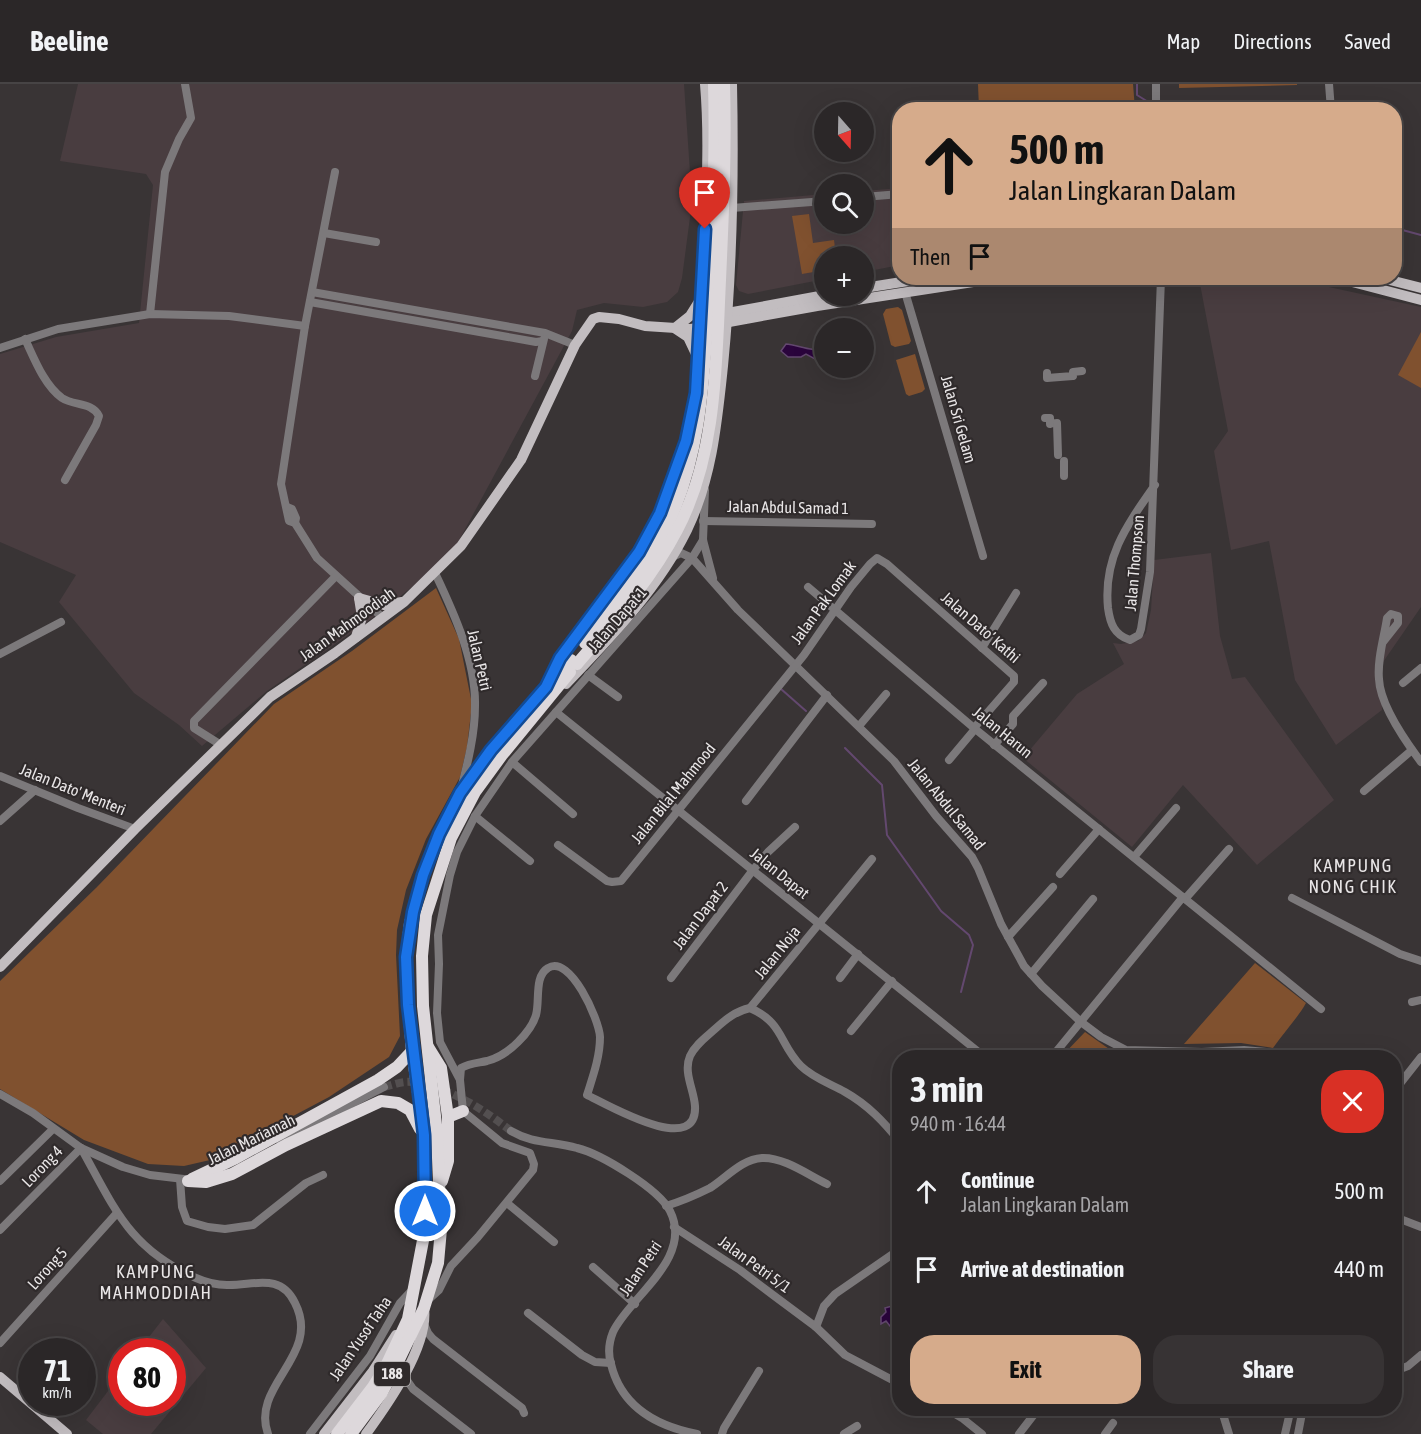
<!DOCTYPE html>
<meta charset="utf-8">
<style>
:root{--surface:#2b2728;--page:#373334;--text:#f1f3f6;--muted:#a6a5a8;--line:#474445;--accent:#d6ab8b}
body{margin:0;font-family:"Asap Condensed",sans-serif;background:var(--page);color:var(--text);height:100vh;display:flex;flex-direction:column;font-size:22px;white-space:nowrap}
*{box-sizing:border-box;margin:0}
p{font-size:20px;color:var(--muted)}
.icon{flex:none;width:33px;height:33px;fill:none;stroke:currentColor;stroke-width:2;stroke-linecap:round;stroke-linejoin:round}
.map{position:relative;flex:1;overflow:hidden}
.side{position:absolute;left:892px;top:966px;width:510px;height:366px;display:flex;flex-direction:column;background:var(--surface);border-radius:24px;box-shadow:0 6px 24px #0002,0 0 0 2px var(--line)}
.side>*{flex:none}
.banner{position:absolute;left:892px;top:18px;width:510px;height:183px;border-radius:24px;box-shadow:0 6px 24px #0002,0 0 0 2px var(--line);background:#d6ab8b;color:#111;overflow:hidden}
.needle{width:39px;rotate:160deg}
.buttons{position:absolute;left:814px;top:18px;display:grid;gap:12px}
.buttons a{display:grid;place-items:center;width:60px;height:60px;border-radius:50%;background:var(--surface);box-shadow:0 6px 24px #0002,0 0 0 2px var(--line);font-size:30px}
.speed{position:absolute;left:18px;top:1254px;display:flex;gap:12px;font-size:30px;font-weight:700;text-align:center}
.speed>*{display:grid;place-content:center;width:78px;height:78px;border-radius:50%;background:var(--surface);box-shadow:0 6px 24px #0002,0 0 0 2px var(--line);line-height:1}
.speed small{font-size:15px;font-weight:400}
.speed .limit{border:9px solid #d22;background:#fff;color:#111}
.pin{position:absolute;display:grid;place-items:center;width:51px;height:51px;color:#fff;margin:-62px -26px;border-radius:50% 50% 50% 0;rotate:-45deg;box-shadow:0 0 6px #0007}
.pin .icon{rotate:45deg}
.me{position:absolute;width:66px;margin:-33px;rotate:0deg;stroke-linejoin:round;filter:drop-shadow(0 0 4px #0008)}
.turn{display:flex;align-items:center;gap:21px;height:126px;padding:0 18px;font-size:27px}
.turn .icon{width:78px;height:78px;stroke-width:2.5}
.turn b{display:block;font-size:42px;line-height:51px}
.then{display:flex;align-items:center;height:57px;padding:0 18px;background:#0003;gap:12px;font-size:22px}
.round{display:grid;place-items:center;flex:none;width:63px;height:63px;border-radius:24px;background:var(--page)}
.head{display:flex;align-items:center;justify-content:space-between;height:102px;padding:0 18px}
h1{font-size:36px;font-weight:700;line-height:45px}
.cta{display:flex;gap:12px;margin-top:auto;padding:12px 18px}
.cta a{flex:1;height:69px;border-radius:24px;background:var(--accent);color:#111;font-size:24px;font-weight:700;line-height:69px;text-align:center}
.cta a+a{background:var(--page);color:var(--text)}
ul{padding:0;list-style:none}
li{display:flex;align-items:center;gap:18px;height:78px;padding:0 18px}
li div{flex:1}
li b{display:block;font-size:22px}
li em{font-style:normal}
header{display:flex;align-items:center;gap:36px;box-sizing:border-box;height:84px;padding:0 30px;background:var(--surface);border-bottom:2px solid var(--line)}
header strong{font-size:28px}
nav{display:flex;gap:33px;margin-inline-start:auto;font-size:21px}
.map>svg:first-child{display:block}
</style>
<header>
<strong>Beeline</strong>
<nav><a>Map</a><a>Directions</a><a>Saved</a></nav>
</header>
<div class="map">
<svg width="1421" height="1350" viewBox="0 0 1421 1350">
<rect width="100%" height="100%" fill="#393435"/>
<g fill="#493d40">
<path d="M78,0H684L692,118L682,194L678,208L667,218L643,223L604,219L577,226L572,247L456,462L430,489L367,538L267,607L202,662L179,641L134,609L59,518L76,491L0,458V270L56,253L139,239L153,101L146,90L60,77Z"/>
<path d="M900,104V181L864,188V172H825V195L748,210L739,207L736,201L744,117L825,110V140H864V107Z"/>
<path d="M1200,200H1315L1421,223V523L1381,581L1382,626L1336,661L1295,596L1269,457L1231,466L1214,367L1228,347Z"/>
<path d="M1211,469L1220,552L1232,595L1245,593L1334,716L1257,781L1183,701L1132,763L1023,674L1077,610L1124,580L1113,559L1121,560L1138,557L1146,549L1151,526L1154,476Z"/>
<path d="M163,1235L206,1284L151,1350H103L86,1336L121,1290L122,1318H172V1268L138,1267Z"/>
</g>
<g fill="#80512f">
<path d="M978,0H1133L1135,25H979Z"/>
<path d="M1179,0H1297V1L1179,4Z"/>
<path d="M809,130L813,159L834,156L836,172H825V186L802,190L792,132Z"/>
<path d="M898,223L902,226L911,257L909,260L895,263L891,261L883,230L886,225Z"/>
<path d="M1421,248V304L1398,291Z"/>
<path d="M915,270L925,305L922,308L909,312L906,310L896,276Z"/>
<path d="M436,504L459,555L472,620L467,663L460,693L426,755L406,806L397,846L396,871L400,952L389,973L329,1013L210,1076L184,1082L148,1080L84,1056L0,1005V897L97,803L274,620L352,567Z"/>
<path d="M1255,879L1306,919C1297,935 1284,948 1273,964L1241,959L1184,960Z"/>
<path d="M1085,948L1112,967L1135,973H1061Z"/>
</g>
<g fill="#2a043c" stroke="#63486f" stroke-width="1.5">
<path d="M786,260C799,261 814,270 825,262V275L820,273L815,275L806,270L801,273H788L781,267Z"/>
<path d="M892,1222L893,1229L900,1232V1238L896,1240L893,1238L890,1242L886,1237L881,1240V1233L886,1228L885,1224Z"/>
</g>
<g fill="none" stroke-linecap="round" stroke-linejoin="round">
<g stroke="#63486f" stroke-width="2">
<path d="M1137,0V11L1153,21"/>
<path d="M1395,144L1421,151"/>
<path d="M781,605L806,627"/>
<path d="M845,664L882,701L887,751L941,827L969,851L973,861L961,908"/>
</g>
<path stroke="#534f50" stroke-width="8" stroke-dasharray="8 4" stroke-linecap="butt" d="M384,1003C393,1001 402,997 411,998C448,1002 483,1025 511,1047"/>
<g stroke="#7c797b" stroke-width="8">
<path d="M1156,0V26"/>
<path d="M1329,0L1331,26"/>
<path d="M335,88L305,242L281,400L289,437L295,439L317,474L383,534"/>
<path d="M864,113L900,110"/>
<path d="M732,124L825,117"/>
<path d="M324,149L376,158"/>
<path d="M312,208L545,249L575,261"/>
<path d="M905,208L983,472"/>
<path d="M310,218L536,258L543,257"/>
<path d="M150,230L165,88L179,55L191,34L185,0"/>
<path d="M25,255C34,274 44,301 62,314C74,322 92,318 99,332L96,341L65,396"/>
<path d="M0,264L58,245L150,230L229,232L305,242"/>
<path d="M1047,289V294L1073,292V288L1082,287"/>
<path d="M535,292L544,255"/>
<path d="M1045,334H1050V340L1053,339"/>
<path d="M1057,339L1058,371"/>
<path d="M1064,377V392"/>
<path d="M1155,401C1127,441 1103,473 1108,524C1110,539 1114,551 1130,556L1139,551L1141,545L1150,488L1161,194"/>
<path d="M705,406L703,456L713,494"/>
<path d="M287,423L292,425L296,434L295,439"/>
<path d="M703,437L872,440"/>
<path d="M672,473L681,469L692,474L738,526L894,677L936,732L972,773L978,784L1001,840L1024,882L1042,902L1081,938L1101,953L1126,966L1202,968L1244,966L1266,968L1279,974"/>
<path d="M435,489C454,529 476,577 475,622C475,650 468,678 461,705"/>
<path d="M808,503L974,644L1321,925"/>
<path d="M1383,558L1398,539V532L1391,530L1387,534C1384,554 1377,576 1379,595C1380,621 1406,658 1421,678"/>
<path d="M982,564L1016,509"/>
<path d="M0,570L61,538"/>
<path d="M588,591L618,613"/>
<path d="M1403,599L1421,584"/>
<path d="M556,628L986,974"/>
<path d="M859,642L886,610"/>
<path d="M221,661L194,644V637L336,492"/>
<path d="M994,661L1013,640V632L1043,599"/>
<path d="M949,676L975,645"/>
<path d="M512,678L573,730"/>
<path d="M0,692L78,724L135,745"/>
<path d="M1364,707L1412,666"/>
<path d="M746,717L827,611"/>
<path d="M475,732L530,777"/>
<path d="M0,737L35,706"/>
<path d="M558,761L607,797L612,798L621,797L804,571L851,503L870,480L877,474L887,480L1014,592V598L974,644"/>
<path d="M1134,773L1176,724"/>
<path d="M1060,790L1099,745"/>
<path d="M1292,814L1400,870L1421,877"/>
<path d="M1185,815L1229,765"/>
<path d="M1008,853L1053,803"/>
<path d="M1031,890L1093,815"/>
<path d="M671,894L753,786L768,768L795,743"/>
<path d="M840,894L858,870"/>
<path d="M1412,918L1421,916"/>
<path d="M750,924L872,775"/>
<path d="M851,947L892,897"/>
<path d="M1051,974L1183,813"/>
<path d="M460,996L461,984C470,979 478,979 487,977C498,974 510,966 518,958C526,950 533,941 536,931C540,917 534,892 548,884C570,870 599,935 600,953C600,973 593,992 587,1011C606,1020 698,1074 695,1022C694,1006 683,988 690,972C695,961 706,953 715,945C726,935 736,927 750,924C784,939 779,960 801,982C813,994 831,1000 845,1008C868,1021 884,1038 900,1058"/>
<path d="M1395,1006L1421,973"/>
<path d="M0,1010L33,1029L81,1064L123,1083L150,1091L192,1096"/>
<path d="M511,1047C533,1060 554,1057 577,1064C601,1070 659,1105 670,1127C694,1175 629,1213 613,1248C609,1258 608,1270 611,1280C621,1322 656,1342 697,1350"/>
<path d="M280,1057L384,1003"/>
<path d="M81,1064C114,1123 129,1165 196,1194C205,1198 216,1201 227,1201C253,1202 280,1188 295,1219C322,1272 250,1301 268,1350"/>
<path d="M180,1095L182,1123L187,1137L208,1143L225,1145L253,1141L306,1099L323,1091"/>
<path d="M0,1097L53,1045"/>
<path d="M507,1119L554,1158"/>
<path d="M666,1122C682,1117 696,1111 710,1104C726,1094 742,1075 762,1074C784,1073 808,1091 827,1100"/>
<path d="M1395,1133L1421,1143"/>
<path d="M674,1143L740,1186L773,1211L816,1243L845,1271L900,1300"/>
<path d="M0,1146L81,1064"/>
<path d="M593,1183L635,1220"/>
<path d="M428,1216L439,1206L451,1182L478,1153L533,1086L534,1080L530,1069L502,1059L463,1027L460,996L440,958L437,929L439,880L438,851L450,791L457,768L475,732L512,678L692,474L703,456"/>
<path d="M528,1229L582,1271L595,1278L611,1279"/>
<path d="M425,1242L428,1249L433,1255L522,1324L524,1329"/>
<path d="M816,1243L824,1222L835,1210L900,1165"/>
<path d="M0,1259L117,1129"/>
<path d="M1395,1287L1408,1282L1421,1271"/>
<path d="M404,1292L413,1305L471,1350"/>
<path d="M945,1324L962,1334L982,1350"/>
<path d="M1221,1324L1229,1350"/>
<path d="M310,1350L370,1272L400,1219L414,1204"/>
<path d="M722,1350L724,1344L759,1287"/>
<path d="M844,1350L857,1342"/>
<path d="M1019,1350L1039,1324"/>
<path d="M1105,1350L1113,1339"/>
<path d="M1285,1350L1291,1324"/>
<path d="M1298,1350L1303,1324"/>
</g>
<g stroke="#c2bdc0" stroke-width="10">
<path d="M1337,194L1421,216"/>
<path d="M1382,194L1421,204"/>
<path d="M864,204L927,194"/>
<path d="M722,230L825,211"/>
<path d="M675,244L690,232L700,216"/>
<path d="M676,245L688,253L697,272"/>
<path d="M359,514L384,521L402,518"/>
<path d="M356,553L362,533L359,514"/>
<path d="M547,600C570,544 620,503 649,451C672,409 690,355 696,309C702,266 701,221 703,177C706,119 710,58 705,0"/>
<path d="M566,600C611,553 658,505 687,446C712,394 717,339 723,282C732,189 734,94 732,0"/>
<path d="M0,883L135,745L270,613L335,569L404,518L461,462L521,376L575,261L593,235L599,233L619,235L645,242L691,245L817,222L999,194"/>
<path d="M0,1293L67,1350"/>
<path d="M324,1350L373,1287L396,1251"/>
<path d="M366,1350C388,1320 429,1262 424,1224"/>
</g>
<g stroke="#ddd8db" stroke-width="12">
<path d="M428,963L441,984L448,1033V1077L442,1097"/>
<path d="M448,1033L463,1027"/>
<path d="M192,1095L236,1074L378,996L397,983L412,967"/>
<path d="M188,1097L206,1098L232,1090L286,1061L381,1017L398,1019L410,1026L420,1045"/>
<path d="M337,1350L373,1303L386,1282L408,1235L425,1146L424,1051L412,967L408,921L406,872L410,839L423,791L439,749L461,709L491,666L571,576"/>
<path d="M351,1350L381,1310L392,1290L424,1224L438,1179L441,1145L437,1050L423,922L422,872L426,831L451,754L475,708L502,671L570,588"/>
</g>
<g stroke="#ddd8db" stroke-width="12">
<path d="M585,559C613,524 643,488 664,448C702,374 704,290 709,209C713,139 716,70 714,0"/>
<path d="M577,580C613,538 651,496 677,446C717,370 716,279 720,196C723,130 726,65 724,0"/>
</g>
</g>
<g fill="none" stroke-linecap="round" stroke-linejoin="round">
<defs>
<path id="route" d="M425,1127L424,1051L408,921L406,873L413,828L423,791L439,750L460,709L491,666L546,603L560,574L639,468L660,429L686,357L696,309L705,145"/>
</defs>
<use href="#route" stroke="#114b97" stroke-width="15"/>
<use href="#route" stroke="#1a73e8" stroke-width="10"/>
</g>
<g text-anchor="middle" stroke-width="4.5" stroke-linejoin="round" paint-order="stroke">
<rect fill="#2f2a2b" stroke="#b1aeaf" stroke-width="1.5" x="374" y="1278" width="36" height="24" rx="4.5"/>
<g font-size="15" font-weight="bold" fill="#e9e6e7">
<text x="392" y="1295">188</text>
</g>
<g font-size="16" fill="#e9e6e7" stroke="#2f2a2b">
<text transform="translate(959 335) rotate(74)" y="6">Jalan Sri Gelam</text>
<text transform="translate(788 423) rotate(1)" y="6">Jalan Abdul Samad 1</text>
<text transform="translate(1134 479) rotate(-85)" y="6">Jalan Thompson</text>
<text transform="translate(823 518) rotate(-54)" y="6">Jalan Pak Lomak</text>
<text transform="translate(617 535) rotate(-49)" y="6">Jalan Dapat 1</text>
<text transform="translate(347 540) rotate(-36)" y="6">Jalan Mahmoodiah</text>
<text transform="translate(981 543) rotate(41)" y="6">Jalan Dato’ Kathi</text>
<text transform="translate(480 576) rotate(77)" y="6">Jalan Petri</text>
<text transform="translate(1003 648) rotate(39)" y="6">Jalan Harun</text>
<text transform="translate(73 705) rotate(22)" y="6">Jalan Dato' Menteri</text>
<text transform="translate(673 709) rotate(-51)" y="6">Jalan Bilal Mahmood</text>
<text transform="translate(947 720) rotate(51)" y="6">Jalan Abdul Samad</text>
<text transform="translate(780 789) rotate(39)" y="6">Jalan Dapat</text>
<text transform="translate(700 831) rotate(-53)" y="6">Jalan Dapat 2</text>
<text transform="translate(777 868) rotate(-51)" y="6">Jalan Noja</text>
<text transform="translate(251 1055) rotate(-26)" y="6">Jalan Mariamah</text>
<text transform="translate(42 1082) rotate(-46)" y="6">Lorong 4</text>
<text transform="translate(755 1180) rotate(36)" y="6">Jalan Petri 5/1</text>
<text transform="translate(47 1184) rotate(-48)" y="6">Lorong 5</text>
<text transform="translate(640 1184) rotate(-56)" y="6">Jalan Petri</text>
<text transform="translate(360 1254) rotate(-56)" y="6">Jalan Yusof Taha</text>
</g>
<g font-size="18" letter-spacing="1.5" fill="#e9e6e7" stroke="#2f2a2b">
<text x="1353" y="788">KAMPUNG<tspan x="1353" dy="21">NONG CHIK</tspan></text>
<text x="156" y="1194">KAMPUNG<tspan x="156" dy="21">MAHMODDIAH</tspan></text>
</g>
</g>
</svg>
<div class="buttons">
<a><svg class="needle" viewBox="-14 -14 28 28"><path d="M0-13l5 13h-10z" fill="#e53935"/><path d="M0 13l5-13h-10z" fill="#a6a5a8"/></svg></a>
<a><svg class="icon" aria-label="search" viewBox="0 0 24 24"><circle cx="10" cy="10" r="6"/><path d="M15 15l6 6"/></svg></a>
<a>+</a>
<a>−</a>
</div>
<div class="speed"><div>71<small>km/h</small></div><div class="limit">80</div></div>
<div class="pin" style="left:705px;top:145px;background:#d93025"><svg class="icon" aria-label="arrive" viewBox="0 0 24 24"><path d="M6 21V4h12l-3 4 3 4H6"/></svg></div>
<svg class="me" style="left:425px;top:1127px" viewBox="-20 -20 40 40"><circle r="17" fill="#1a73e8" stroke="#fff" stroke-width="3"/><path d="M0-11L8 9 0 5-8 9z" fill="#fff"/></svg>
<div class="banner">
<div class="turn"><svg class="icon" aria-label="ahead" viewBox="0 0 24 24"><path d="M12 20V5M6 11l6-6 6 6"/></svg><div><b>500 m</b>Jalan Lingkaran Dalam</div></div>
<div class="then">Then<svg class="icon" aria-label="arrive" viewBox="0 0 24 24"><path d="M6 21V4h12l-3 4 3 4H6"/></svg></div>
</div>
<section class="side">
<div class="head"><div><h1>3 min</h1><p>940 m · 16:44</p></div><a class="round" style="background:#d93025;color:#fff"><svg class="icon" aria-label="close" viewBox="0 0 24 24"><path d="M6 6l12 12M18 6L6 18"/></svg></a></div>
<ul>
<li><svg class="icon" aria-label="ahead" viewBox="0 0 24 24"><path d="M12 20V5M6 11l6-6 6 6"/></svg><div><b>Continue</b><p>Jalan Lingkaran Dalam</p></div><em>500 m</em></li>
<li><svg class="icon" aria-label="arrive" viewBox="0 0 24 24"><path d="M6 21V4h12l-3 4 3 4H6"/></svg><div><b>Arrive at destination</b></div><em>440 m</em></li>
</ul>
<div class="cta"><a>Exit</a><a>Share</a></div>
</section>
</div>
